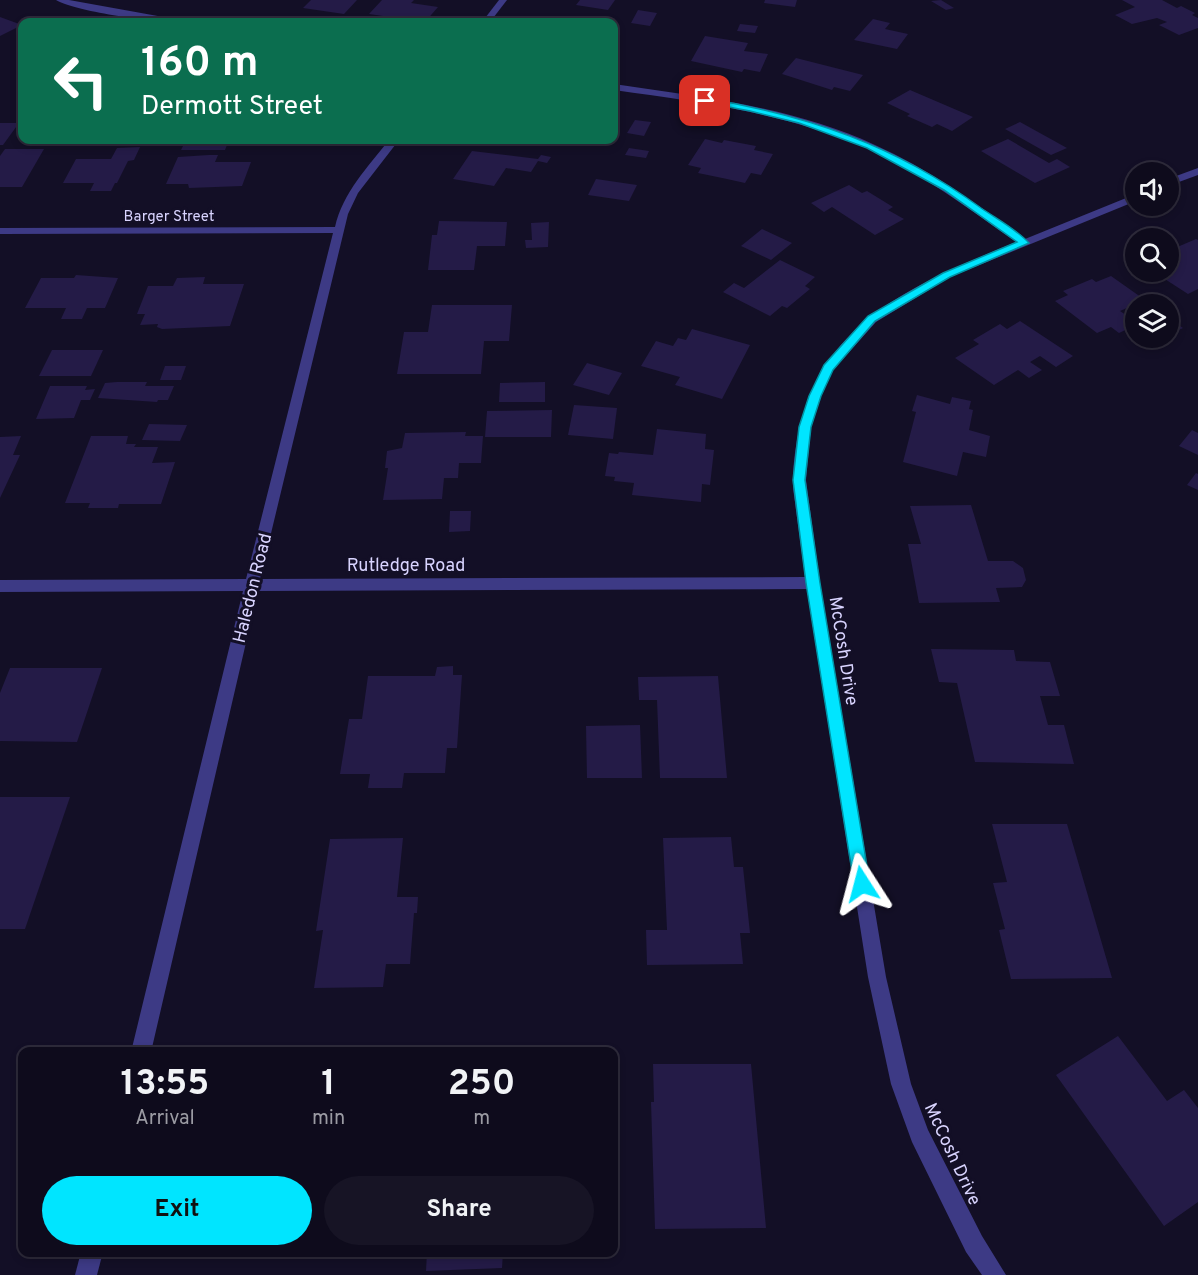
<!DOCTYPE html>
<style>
:root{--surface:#0e0b1c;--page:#171425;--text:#f1f3f6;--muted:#9b9ba3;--line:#2e2b3b;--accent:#00e5ff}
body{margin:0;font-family:Overpass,sans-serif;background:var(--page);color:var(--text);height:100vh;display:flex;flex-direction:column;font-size:22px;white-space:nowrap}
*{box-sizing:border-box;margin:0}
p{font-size:20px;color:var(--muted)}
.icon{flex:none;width:33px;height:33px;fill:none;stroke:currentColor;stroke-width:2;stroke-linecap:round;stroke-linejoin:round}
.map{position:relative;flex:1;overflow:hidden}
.panel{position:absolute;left:18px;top:1047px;width:600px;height:210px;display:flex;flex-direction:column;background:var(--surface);border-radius:12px;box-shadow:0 3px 9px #0003,0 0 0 2px var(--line)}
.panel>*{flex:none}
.top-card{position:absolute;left:18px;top:18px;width:600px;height:126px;border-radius:12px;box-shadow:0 3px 9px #0003,0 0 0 2px var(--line);background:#0b6e4f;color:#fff;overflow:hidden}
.buttons{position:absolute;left:1125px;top:162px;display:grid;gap:12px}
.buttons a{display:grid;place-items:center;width:54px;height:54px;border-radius:50%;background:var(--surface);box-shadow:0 3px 9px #0003,0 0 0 2px var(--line);font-size:30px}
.pin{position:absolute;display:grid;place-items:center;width:51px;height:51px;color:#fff;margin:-26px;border-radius:12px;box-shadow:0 3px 9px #0006}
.me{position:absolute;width:66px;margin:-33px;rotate:351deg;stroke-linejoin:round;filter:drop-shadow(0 0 4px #0008)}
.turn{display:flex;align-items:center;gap:21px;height:126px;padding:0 24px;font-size:27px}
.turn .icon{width:78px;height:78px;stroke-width:2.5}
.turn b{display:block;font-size:42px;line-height:51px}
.eta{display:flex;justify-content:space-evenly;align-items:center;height:102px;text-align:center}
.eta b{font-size:36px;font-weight:700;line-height:42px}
.action{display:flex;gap:12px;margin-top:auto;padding:12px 24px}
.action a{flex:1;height:69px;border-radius:36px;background:var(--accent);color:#111;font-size:24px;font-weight:700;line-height:69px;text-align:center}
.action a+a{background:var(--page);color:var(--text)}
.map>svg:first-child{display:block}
</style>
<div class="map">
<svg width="1198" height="1275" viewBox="0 0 1198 1275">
<rect width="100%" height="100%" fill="#130f26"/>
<g fill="#241b47">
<path d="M311,0H357L344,14L303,8Z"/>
<path d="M382,0H414L411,3L438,7L425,22L369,14Z"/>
<path d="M580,0H615L608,10L576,5Z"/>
<path d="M765,0H797L795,7L764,3Z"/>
<path d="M941,0L954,8L946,10L931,1Z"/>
<path d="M1122,0H1162L1177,8L1181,6L1195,13L1192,15L1198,18V28L1179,35L1159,25L1167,22L1157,18L1132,24L1115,15L1135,7Z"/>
<path d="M638,10L657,13L650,26L631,23Z"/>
<path d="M0,17L22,25L0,36Z"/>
<path d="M873,19L890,23L885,29L908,34L897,49L854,40Z"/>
<path d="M740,24L758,26L755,33L737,31Z"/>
<path d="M705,36L748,43L744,51L768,54L760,72L744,69L742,72L691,61Z"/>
<path d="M796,58L863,75L850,91L834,87L832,90L782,74Z"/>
<path d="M910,90L973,117L952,131L937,124L932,127L907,116L910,114L887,103Z"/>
<path d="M635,120L651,122L644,136L627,133Z"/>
<path d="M1020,122L1067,148L1051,155L1005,129Z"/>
<path d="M0,123H19L3,145H0Z"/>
<path d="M705,139L722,143L724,140L756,146L754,150L773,154L761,175L751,173L745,183L727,179L698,173L701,168L688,165Z"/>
<path d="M1008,139L1049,163L1057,159L1070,167L1035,183L981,151Z"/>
<path d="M186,140H229L225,150H181Z"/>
<path d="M140,147L134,160L128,161L117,183H115L111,191H90L94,183H63L76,159H111L117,148Z"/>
<path d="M629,148L649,151L646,158L625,155Z"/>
<path d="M5,149H44L22,187H0V156Z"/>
<path d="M472,151L538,159L541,155L551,157L547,163L538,161L531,172L506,168L494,186L453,179Z"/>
<path d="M209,155H218L215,162H251L242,186L189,188L188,184H166L178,157Z"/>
<path d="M596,179L637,185L629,201L588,195Z"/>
<path d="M849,185L862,193L867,191L893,207L888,210L904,219L875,235L832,207L824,212L811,203Z"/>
<path d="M439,221L507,222L505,246H477L474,270H428L432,235H437Z"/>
<path d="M549,222L548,247L526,248L525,240H532L531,223Z"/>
<path d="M762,229L792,243L771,260L741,246Z"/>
<path d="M1196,239L1198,240V289L1188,294L1154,272H1168V251Z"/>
<path d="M780,260L815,277L805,286L810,289L787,308L782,306L770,316L723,292L734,283L744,288Z"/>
<path d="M76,275L118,278L105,308H87L82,319H61L66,308H25L41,278H74Z"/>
<path d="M1111,276L1145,300L1120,311L1136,322V325L1119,333L1111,327L1097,333L1055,301L1068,295L1063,291L1092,279L1096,282Z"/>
<path d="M205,277L203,284H244L230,326L162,329L157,327L158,324L140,325L145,314H137L148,286H173L177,278Z"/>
<path d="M432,305H512L509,341H484L481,374H397L404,332H428Z"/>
<path d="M1168,318L1183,328L1168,335Z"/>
<path d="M1020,321L1073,356L1056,367L1040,356L1030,362L1042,370L1029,378L1018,370L994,385L955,358L979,344L973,340L1000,324L1007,329Z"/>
<path d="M692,329L750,345L722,399L675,385L680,377L641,366L656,341L673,346L678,338L686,340Z"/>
<path d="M52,350H103L91,376H39Z"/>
<path d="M587,363L622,373L609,395L573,385Z"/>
<path d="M165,366H186L181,380H160Z"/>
<path d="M117,382H147L145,386H174L168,400H158L157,402L98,398L105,383Z"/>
<path d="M545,382V402H499L500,383Z"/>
<path d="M50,386H87L85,390L95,389L90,400H81L74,418L36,419Z"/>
<path d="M917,395L950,404L952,397L971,401L969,409L973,410L969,430L990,436L986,457L963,452L957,476L903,462L916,412L912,411Z"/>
<path d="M574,405L617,408L613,439L568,435Z"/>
<path d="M552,410L551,437H485L487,411Z"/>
<path d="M149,424L187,425L180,441L142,440Z"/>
<path d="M657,429L706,434L705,449L714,450L710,485L702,484L701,502L632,495L634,483L614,481L615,477L605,476L609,453L618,454L619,452L653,455Z"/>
<path d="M1192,430L1198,433V455L1179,446Z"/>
<path d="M466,432L465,436H483L481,463H459L458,478H444L442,499L383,500L388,468H385L387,451L402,448L405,433Z"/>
<path d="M21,436L13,455H20L0,498V437Z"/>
<path d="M91,436H128L126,444H136L134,447H158L152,463L175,462L161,504H119L118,508H88L90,503H65Z"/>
<path d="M1196,473L1198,474V490L1187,485Z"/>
<path d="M971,505L988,561H1013L1023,568L1026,580L1022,587L996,588L1000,602L919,603L908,544H921L910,506Z"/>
<path d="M450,511H471L470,531L449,532Z"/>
<path d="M931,649L1014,650L1016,661L1050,662L1060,696H1040L1048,725H1064L1074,764L975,762L957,683L939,682Z"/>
<path d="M453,666V675H462L457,748H447L445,773H404L402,788H368L370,774H340L349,719H362L368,676H435L437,667Z"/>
<path d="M10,668H102L77,742L0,741V693Z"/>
<path d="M718,676L727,778H660L657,700H639L638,677Z"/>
<path d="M640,725L642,778H587L586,726Z"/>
<path d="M0,797H70L25,929H0Z"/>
<path d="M992,824H1067L1112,978L1011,979L999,930L1005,929L993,883L1007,882Z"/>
<path d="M731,837L734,867H743L750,933H740L743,964L647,965L646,930H667L663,838Z"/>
<path d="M403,838L397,897H418L417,913H414L410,964H386L383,987L314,988L323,930L316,931L330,839Z"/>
<path d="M1118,1036L1167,1101L1184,1090L1198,1108V1202L1164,1226L1056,1075Z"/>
<path d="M653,1064H751L766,1228L655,1229L651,1102H654Z"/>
<path d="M427,1252H503L502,1268L426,1271Z"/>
</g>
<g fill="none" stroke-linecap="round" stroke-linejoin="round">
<g fill="#3d3a85" fill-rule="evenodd">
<path d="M56,0H69L191,22C168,25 75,12 56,0Z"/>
<path d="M499,0H507L490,22H482Z"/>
<path d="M614,84C702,97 793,107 875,145C929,169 977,204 1025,239L1136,194V201L950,277L876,322L833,370L821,396L811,427L806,480L820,583L886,977L911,1084L928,1130L982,1236L1006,1275H982L966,1252L912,1142L891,1084L868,977L807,589L258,591L151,1052H131L243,591L0,592V580L246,579L333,233L0,234V228L335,227C343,192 368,167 389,140H399L358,193L348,214L260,579L805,577C802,555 799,532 796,510C795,499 792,488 793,478C800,332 897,291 1016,242C968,208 920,172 866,148C786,113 700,102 614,90Z"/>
<path d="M1198,168V175L1168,186V179Z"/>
<path d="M81,1252H103L97,1275H75Z"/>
</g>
</g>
<path fill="#00e5ff" stroke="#0095a6" stroke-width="1.5" d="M705,98C809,116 895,145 981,208C997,219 1016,229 1029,243L950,277L875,321L833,370L821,396L811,427L805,480L820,583L870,884L867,889L862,892L856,889L854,884L806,583L793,480L799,427L809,396L824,365L868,316L943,273L1017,242L944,190L867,148L799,123L750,111L702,102V99Z"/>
<g text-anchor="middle" stroke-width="6" stroke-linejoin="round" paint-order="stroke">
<g font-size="15" fill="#d9d4ff" stroke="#130f26">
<text x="169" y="221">Barger Street</text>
</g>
<g font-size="18" fill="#d9d4ff" stroke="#130f26">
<text x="406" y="571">Rutledge Road</text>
<text transform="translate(252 588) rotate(-76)" y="6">Haledon Road</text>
<text transform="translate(844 651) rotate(81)" y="6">McCosh Drive</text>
<text transform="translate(953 1154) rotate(65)" y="6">McCosh Drive</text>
</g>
</g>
</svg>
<div class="buttons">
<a><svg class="icon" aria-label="sound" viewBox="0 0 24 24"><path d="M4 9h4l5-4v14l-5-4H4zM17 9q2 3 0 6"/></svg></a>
<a><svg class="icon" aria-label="search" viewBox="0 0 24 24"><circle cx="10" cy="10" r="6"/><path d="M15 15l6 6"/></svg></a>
<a><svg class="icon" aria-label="layers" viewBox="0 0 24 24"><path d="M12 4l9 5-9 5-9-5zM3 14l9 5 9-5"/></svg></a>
</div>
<div class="pin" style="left:705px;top:101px;background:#d93025"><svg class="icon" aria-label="arrive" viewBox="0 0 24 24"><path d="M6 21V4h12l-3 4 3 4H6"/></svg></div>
<svg class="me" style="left:862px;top:884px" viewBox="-20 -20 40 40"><path d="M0-17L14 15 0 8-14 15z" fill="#00e5ff" stroke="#fff" stroke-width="4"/></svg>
<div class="top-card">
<div class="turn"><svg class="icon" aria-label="left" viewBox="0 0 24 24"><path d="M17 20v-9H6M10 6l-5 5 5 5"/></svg><div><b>160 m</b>Dermott Street</div></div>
</div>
<section class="panel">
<div class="eta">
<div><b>13:55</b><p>Arrival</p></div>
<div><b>1</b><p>min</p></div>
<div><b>250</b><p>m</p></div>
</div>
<div class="action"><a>Exit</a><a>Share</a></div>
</section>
</div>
